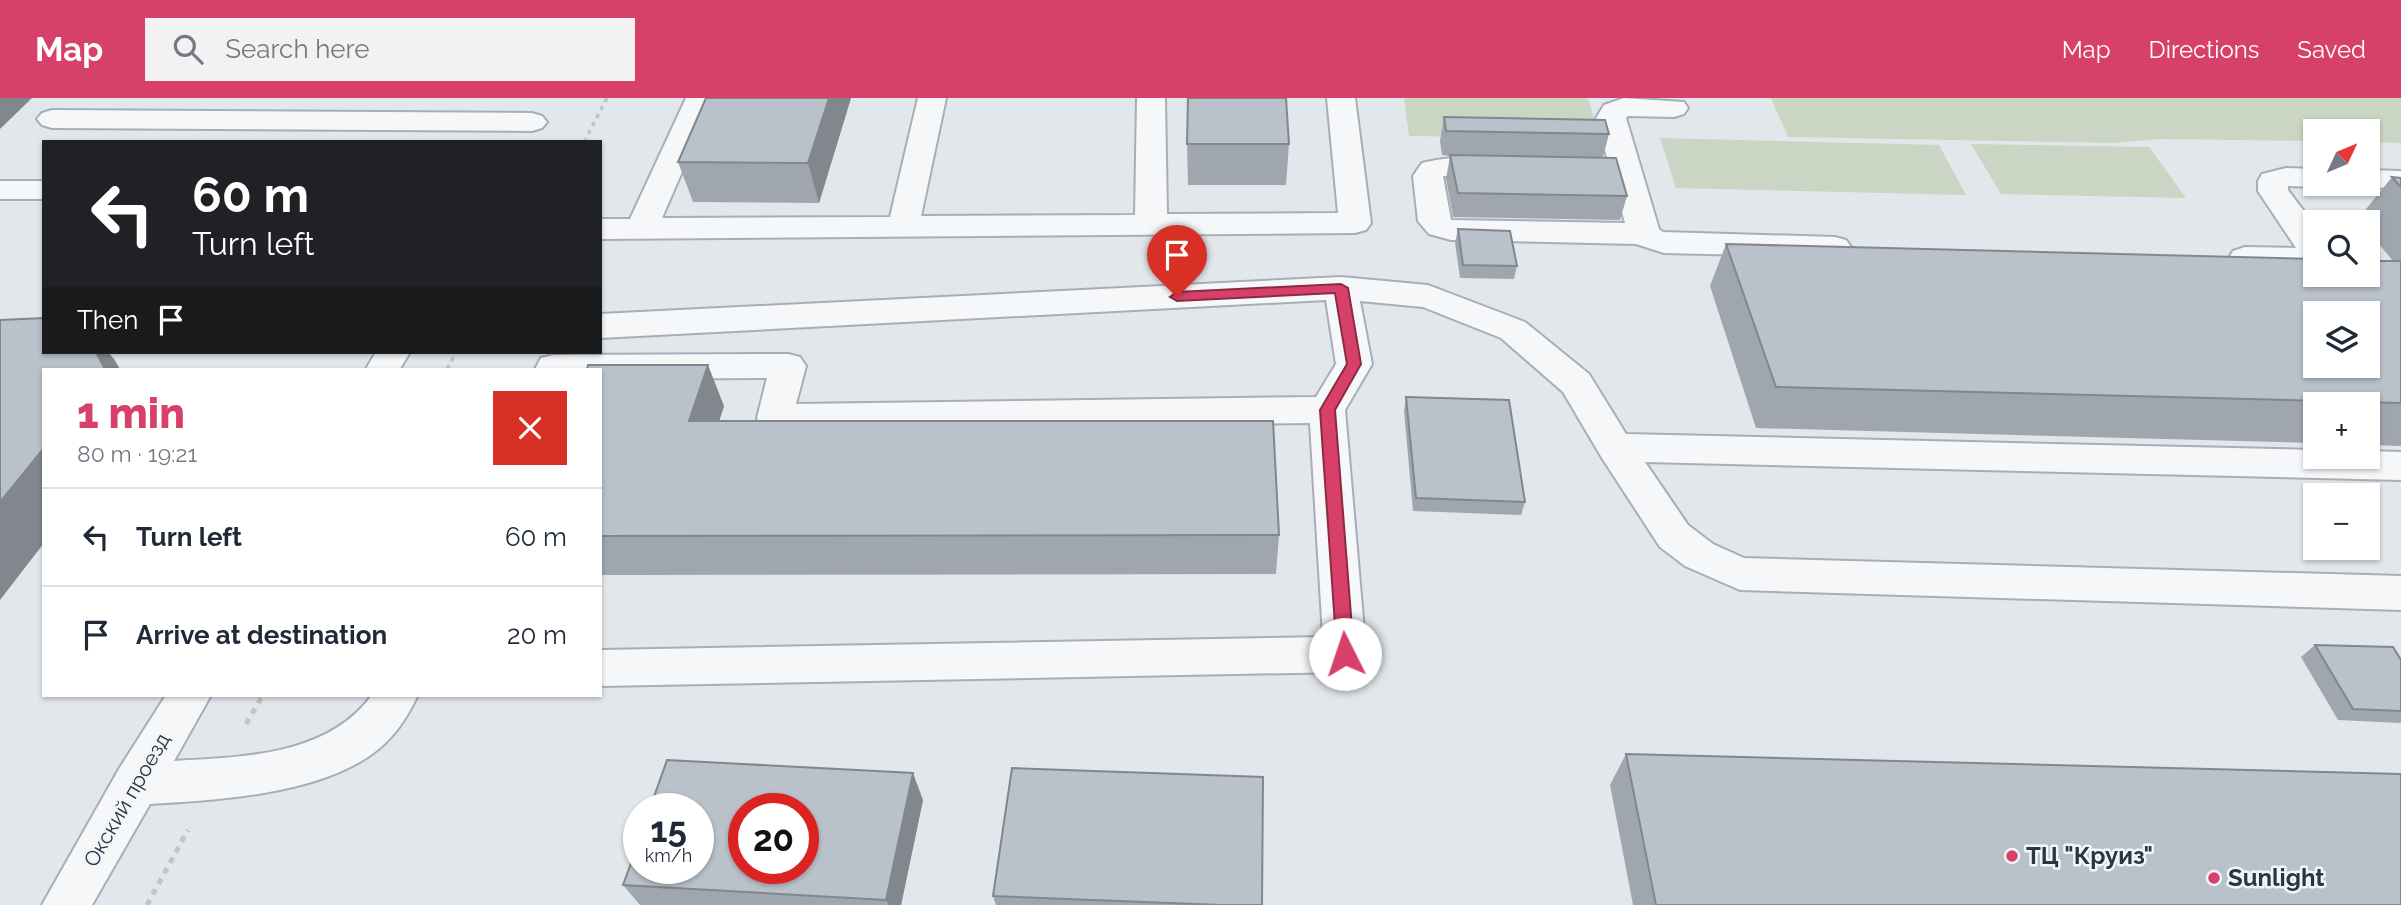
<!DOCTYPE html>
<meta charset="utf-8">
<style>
:root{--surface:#fff;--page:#f2f2f3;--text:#1f2937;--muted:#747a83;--line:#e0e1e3;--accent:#d74169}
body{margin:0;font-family:Raleway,sans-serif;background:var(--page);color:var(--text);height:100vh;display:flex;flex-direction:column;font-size:26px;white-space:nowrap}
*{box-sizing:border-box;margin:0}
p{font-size:23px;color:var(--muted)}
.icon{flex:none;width:38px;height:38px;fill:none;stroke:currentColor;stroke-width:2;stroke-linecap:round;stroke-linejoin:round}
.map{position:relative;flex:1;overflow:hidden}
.panel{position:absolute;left:42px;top:270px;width:560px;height:329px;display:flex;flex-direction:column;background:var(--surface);border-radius:0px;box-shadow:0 2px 5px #0004}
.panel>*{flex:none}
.top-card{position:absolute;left:42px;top:42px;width:560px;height:214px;border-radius:0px;box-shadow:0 2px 5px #0004;background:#202124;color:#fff;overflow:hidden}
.needle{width:46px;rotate:46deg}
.tools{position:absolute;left:2303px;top:21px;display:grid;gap:14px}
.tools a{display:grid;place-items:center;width:77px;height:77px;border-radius:0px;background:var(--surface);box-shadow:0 2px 5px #0004;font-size:35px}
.speed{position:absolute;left:623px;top:695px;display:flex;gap:14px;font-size:35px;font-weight:700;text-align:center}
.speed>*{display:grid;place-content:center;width:91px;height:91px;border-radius:50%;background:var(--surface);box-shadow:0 2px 5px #0004;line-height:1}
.speed small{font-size:18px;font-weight:400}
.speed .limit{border:10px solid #d22;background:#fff;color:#111}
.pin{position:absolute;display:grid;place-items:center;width:60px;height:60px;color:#fff;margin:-72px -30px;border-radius:50% 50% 50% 0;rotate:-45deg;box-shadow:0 0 7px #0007}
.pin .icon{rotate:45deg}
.me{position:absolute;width:77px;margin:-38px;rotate:356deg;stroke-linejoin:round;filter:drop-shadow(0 0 5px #0008)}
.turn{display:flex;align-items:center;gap:24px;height:147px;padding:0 35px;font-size:32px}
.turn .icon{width:91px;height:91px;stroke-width:2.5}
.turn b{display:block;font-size:49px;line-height:60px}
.then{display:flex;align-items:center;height:66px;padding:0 35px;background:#0003;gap:14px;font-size:26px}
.round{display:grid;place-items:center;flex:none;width:74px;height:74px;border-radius:0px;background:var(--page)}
.overview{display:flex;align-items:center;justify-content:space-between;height:119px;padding:0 35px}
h1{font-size:42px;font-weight:800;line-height:52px;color:var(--accent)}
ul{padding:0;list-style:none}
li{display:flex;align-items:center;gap:21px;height:98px;padding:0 35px;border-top:2px solid var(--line)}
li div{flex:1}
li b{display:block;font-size:26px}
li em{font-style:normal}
header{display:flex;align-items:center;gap:42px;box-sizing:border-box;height:98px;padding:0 35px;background:var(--accent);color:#fff}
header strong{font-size:33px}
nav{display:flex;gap:38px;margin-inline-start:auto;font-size:24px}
.search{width:490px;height:63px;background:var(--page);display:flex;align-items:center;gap:18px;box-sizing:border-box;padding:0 24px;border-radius:0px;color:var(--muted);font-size:26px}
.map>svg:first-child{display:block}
</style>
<header>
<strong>Map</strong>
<div class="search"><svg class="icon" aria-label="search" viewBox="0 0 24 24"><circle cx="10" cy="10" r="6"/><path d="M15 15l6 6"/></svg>Search here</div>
<nav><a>Map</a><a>Directions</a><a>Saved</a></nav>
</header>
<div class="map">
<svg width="2401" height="807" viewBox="0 0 2401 807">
<rect width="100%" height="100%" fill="#e2e7ec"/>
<g fill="#cad6c3">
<path d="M1404,0H1588L1600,41L1409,38Z"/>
<path d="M1771,0H2401V45L2368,44V33H2315V43L2160,41L2114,45L1788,39Z"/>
<path d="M1660,40L1939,47L1966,97L1676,90Z"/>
<path d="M1971,46L2149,49L2186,100L2001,96Z"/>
</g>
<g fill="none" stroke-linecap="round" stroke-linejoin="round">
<defs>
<g id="minor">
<path d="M686,0H714L662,120L890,119L918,0H946L921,118L1135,117L1137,0H1165L1167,116L1338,115L1327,0H1355L1371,125L1366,132L1355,135L600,141V121H630Z"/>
<path d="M1624,0L1684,4L1688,10L1684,16L1674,19L1628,18L1626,20L1659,131L1663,134L1835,139L1846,142L1851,149L1846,156L1835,159L1664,155L1636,146L1451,142L1429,136L1418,123L1413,78L1422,65C1450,58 1485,57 1513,64L1517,70L1513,76L1502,79L1443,78L1451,122L1625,125L1596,20L1604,7Z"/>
<path d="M52,12L532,15L542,18L547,24L542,30L532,33L52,30L42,27L37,21L42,15Z"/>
<path d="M2286,70L2315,71V86H2326L2315,89L2288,88V92L2315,128V166C2290,175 2259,174 2233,167L2229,160L2233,153L2245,149L2296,150L2258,93V83L2262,76Z"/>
<path d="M2368,72L2401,73V91L2357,88L2356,86H2368Z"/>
<rect x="0" y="83" width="44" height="18"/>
<path d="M1341,179L1428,187L1525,224L1589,276L1626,336L2315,352V359H2368V353L2401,354V382L1645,364L1688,427L1713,446L1744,460L2401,478V512L1740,492L1685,468L1660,449L1602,360L1563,294L1501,240L1423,209L1360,203L1372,266L1345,312L1366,556L1360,569L1345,574L600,588V552L1323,539L1310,325L775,333L762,329L757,320L767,280L600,281V271H535L541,260L553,257L788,256L800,259L806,268L796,306L1316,299L1336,266L1326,202L600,240V216Z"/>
<path d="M376,254H410L400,271H366Z"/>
<path d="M166,597H211L174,663C243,659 328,658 372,597H418C411,611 403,626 392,638C342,696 221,702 150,706L92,807H42L119,671Z"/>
</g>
</defs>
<use href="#minor" stroke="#a7aeb7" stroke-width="4"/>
<g stroke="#c1c5ca" stroke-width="3.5" stroke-dasharray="4.5 4.5" stroke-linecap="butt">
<path d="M584,44L607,0"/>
<path d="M447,271L454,258"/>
</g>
<g stroke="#c1c5ca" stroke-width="5" stroke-dasharray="6 6" stroke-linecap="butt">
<path d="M246,626L263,597"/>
<path d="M147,807L188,732"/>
</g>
<use href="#minor" fill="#f6f7f9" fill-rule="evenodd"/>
</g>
<g fill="#9fa6ae">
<path d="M851,0L819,105L693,104L678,64Z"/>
<path d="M1444,19L1609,36L1603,59L1627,98L1620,122L1453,119L1446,81L1450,58L1442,57L1440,43Z"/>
<path d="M1187,46H1289L1286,87H1188Z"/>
<path d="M2392,79L2401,80V348L2368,347V306H2315V345L1756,330L1710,188L1726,146L2393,163L2368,133V124H2360L2358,121Z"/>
<path d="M1458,131L1517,168L1514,181L1460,180L1455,145Z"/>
<path d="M600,271L724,308L719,323L1279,437L1276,476L600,477Z"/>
<path d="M1406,299L1525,404L1521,417L1413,413L1404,313Z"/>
<path d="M2315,547L2401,562V625L2338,622L2301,559Z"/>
<path d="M1626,656L2401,807H1633L1610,687Z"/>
<path d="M923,702L901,807H640L623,787Z"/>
<path d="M993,798L1262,807H996Z"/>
</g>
<g fill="#82878d">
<path d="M0,0H32L0,31Z"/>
<path d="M829,0H851L819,105L808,65Z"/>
<path d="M96,254H108L114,261L120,271H105Z"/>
<path d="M708,267L724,308L706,363L689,323Z"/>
<path d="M44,350V445L0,502V404Z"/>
<path d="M913,675L923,702L901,807H889L886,802Z"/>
</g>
<g fill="#b9c1ca" stroke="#82878d" stroke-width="2" fill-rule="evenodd">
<path d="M706,0H829L808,65L678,64Z"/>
<path d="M1188,0H1286L1289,46H1187Z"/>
<path d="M1444,19L1605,22L1609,36L1446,33Z"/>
<path d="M1450,57L1616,60L1627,98L1458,95Z"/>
<path d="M2392,79L2401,80V89Z"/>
<path d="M1458,131L1510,133L1517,168L1463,167Z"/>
<path d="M1726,146L2315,161V177H2368V163H2401V305L1776,289ZM2315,215H2368V268H2315Z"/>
<path d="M44,220V254H96L105,271H44V350L0,404V222Z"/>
<path d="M588,267H708L689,323H1273L1279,437L600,438V271H587Z"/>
<path d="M1406,299L1509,302L1525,404L1416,400Z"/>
<path d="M2315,547L2393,549L2401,562V613L2353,611Z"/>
<path d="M1626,656L2401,676V807H1656Z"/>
<path d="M667,662L913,675L886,802L623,787L639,743V770H698V710H650ZM744,710H803V770H744Z"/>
<path d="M1012,670L1263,679L1262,807H1221L993,798Z"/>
</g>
<path fill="#d74169" stroke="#8c2a44" stroke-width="2" d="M1341,186L1348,190L1361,266L1335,312L1354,556L1352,561L1345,563L1339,561L1337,556L1320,312L1347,266L1335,195L1177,203L1170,199L1177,194Z"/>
<g fill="#d74169" stroke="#f2f6f9" stroke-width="2.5">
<circle cx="2012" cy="758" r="7"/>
<circle cx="2214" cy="780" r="7"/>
</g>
<g text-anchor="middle" stroke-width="5" stroke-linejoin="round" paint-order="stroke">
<g font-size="21" fill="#293645" stroke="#f2f6f9">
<text transform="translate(127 702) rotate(-60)" y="7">Окский проезд</text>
</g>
<g font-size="24" font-weight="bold" fill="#293645" stroke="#f2f6f9" text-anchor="start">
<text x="2026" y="766">ТЦ "Круиз"</text>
<text x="2228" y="788">Sunlight</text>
</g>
</g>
</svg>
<div class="tools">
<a><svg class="needle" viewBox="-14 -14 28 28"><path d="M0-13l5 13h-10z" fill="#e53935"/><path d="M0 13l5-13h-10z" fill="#747a83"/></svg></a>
<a><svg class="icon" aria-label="search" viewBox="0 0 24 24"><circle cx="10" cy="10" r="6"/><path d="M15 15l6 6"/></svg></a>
<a><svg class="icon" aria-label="layers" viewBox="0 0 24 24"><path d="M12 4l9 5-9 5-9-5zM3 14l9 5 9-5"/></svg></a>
<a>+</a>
<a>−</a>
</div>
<div class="speed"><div>15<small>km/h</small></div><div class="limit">20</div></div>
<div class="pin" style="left:1177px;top:199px;background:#d93025"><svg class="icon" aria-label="arrive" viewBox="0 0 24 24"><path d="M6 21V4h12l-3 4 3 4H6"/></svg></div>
<svg class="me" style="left:1345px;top:556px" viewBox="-20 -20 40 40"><circle r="19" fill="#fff"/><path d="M0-13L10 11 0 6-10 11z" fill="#d74169"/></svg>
<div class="top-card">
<div class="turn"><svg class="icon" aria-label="left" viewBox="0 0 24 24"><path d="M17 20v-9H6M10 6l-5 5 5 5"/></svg><div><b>60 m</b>Turn left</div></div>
<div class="then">Then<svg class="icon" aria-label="arrive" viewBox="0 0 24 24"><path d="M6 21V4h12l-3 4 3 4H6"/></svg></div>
</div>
<section class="panel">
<div class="overview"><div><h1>1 min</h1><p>80 m · 19:21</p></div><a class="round" style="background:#d93025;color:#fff"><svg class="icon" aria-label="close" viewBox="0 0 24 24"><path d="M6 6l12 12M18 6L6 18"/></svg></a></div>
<ul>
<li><svg class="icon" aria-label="left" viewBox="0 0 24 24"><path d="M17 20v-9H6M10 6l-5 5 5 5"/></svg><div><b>Turn left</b></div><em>60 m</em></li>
<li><svg class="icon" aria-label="arrive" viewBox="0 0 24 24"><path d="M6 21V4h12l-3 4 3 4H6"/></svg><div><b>Arrive at destination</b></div><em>20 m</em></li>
</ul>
</section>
</div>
